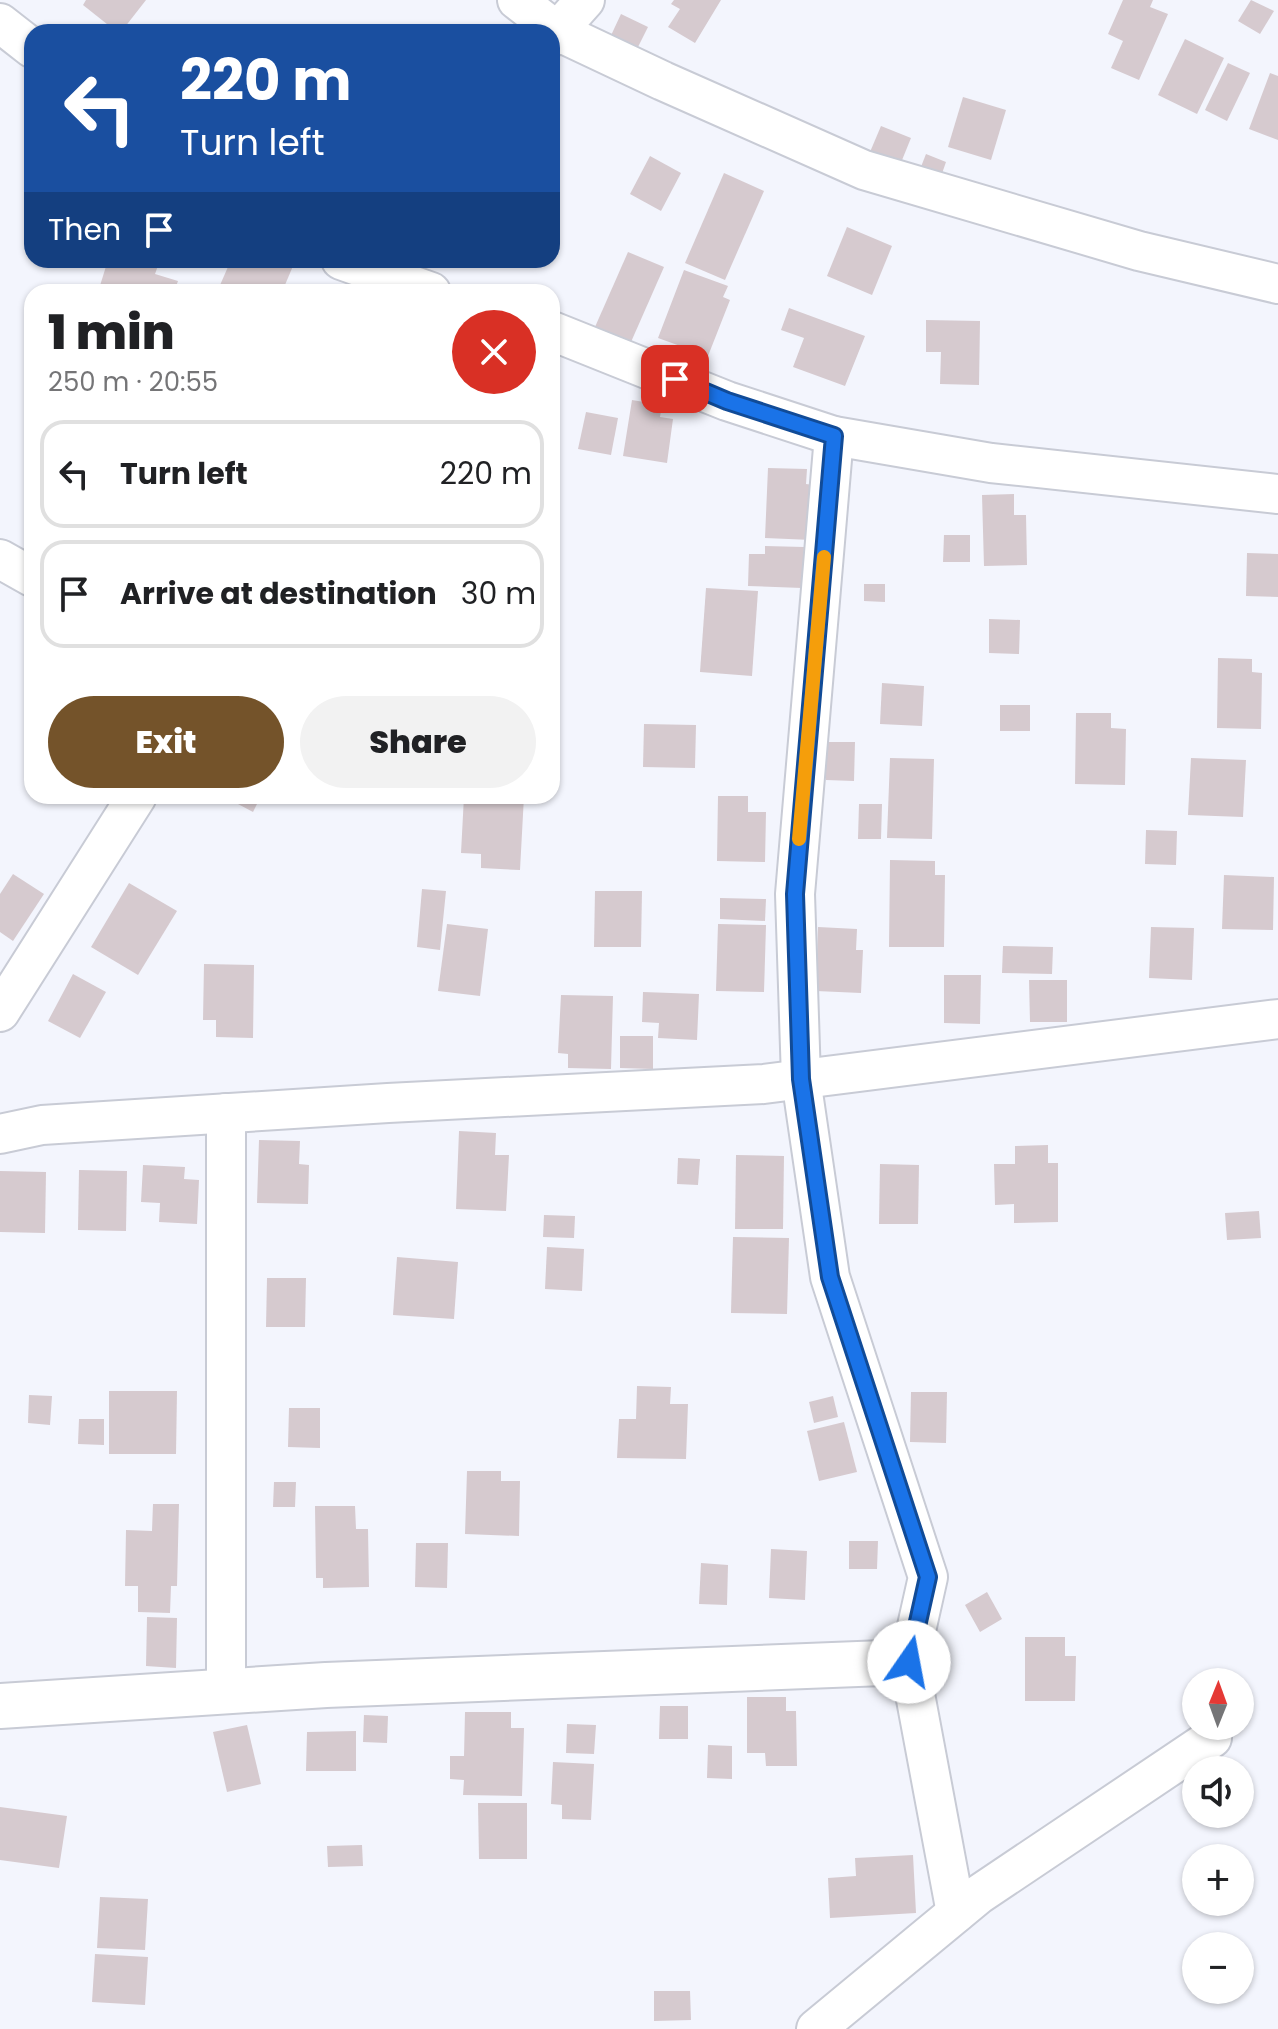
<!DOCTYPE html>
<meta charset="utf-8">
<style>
:root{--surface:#fff;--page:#f2f2f2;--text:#202124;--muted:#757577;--line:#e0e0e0;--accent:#74532a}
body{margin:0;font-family:Poppins,sans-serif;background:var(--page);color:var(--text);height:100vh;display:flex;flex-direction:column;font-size:30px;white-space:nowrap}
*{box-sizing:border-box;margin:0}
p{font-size:26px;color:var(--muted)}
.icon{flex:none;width:44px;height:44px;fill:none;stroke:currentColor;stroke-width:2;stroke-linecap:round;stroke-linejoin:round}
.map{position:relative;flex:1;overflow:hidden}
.sheet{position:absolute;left:24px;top:284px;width:536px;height:520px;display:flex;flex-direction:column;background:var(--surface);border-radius:24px;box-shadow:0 2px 6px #0004}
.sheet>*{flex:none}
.guide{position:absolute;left:24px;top:24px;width:536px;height:244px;border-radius:24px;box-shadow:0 2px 6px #0004;background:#1a4fa0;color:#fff;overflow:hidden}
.needle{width:52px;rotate:1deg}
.buttons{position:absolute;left:1182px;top:1668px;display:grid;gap:16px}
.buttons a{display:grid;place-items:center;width:72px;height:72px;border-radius:50%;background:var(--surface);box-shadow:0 2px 6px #0004;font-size:40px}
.pin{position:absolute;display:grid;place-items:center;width:68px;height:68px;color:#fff;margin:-34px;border-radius:16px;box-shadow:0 4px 12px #0006}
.me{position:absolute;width:88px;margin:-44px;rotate:12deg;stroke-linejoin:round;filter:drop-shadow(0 0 6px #0008)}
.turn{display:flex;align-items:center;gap:28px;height:168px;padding:0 24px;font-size:36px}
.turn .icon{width:104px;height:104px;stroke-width:2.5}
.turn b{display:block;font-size:56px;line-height:68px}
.then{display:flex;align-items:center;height:76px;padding:0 24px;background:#0003;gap:16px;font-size:30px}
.round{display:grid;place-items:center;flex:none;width:84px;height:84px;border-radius:42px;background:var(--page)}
.headline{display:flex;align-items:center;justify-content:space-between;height:136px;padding:0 24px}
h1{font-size:48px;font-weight:800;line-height:60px}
.action{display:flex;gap:16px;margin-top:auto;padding:16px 24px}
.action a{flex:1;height:92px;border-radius:48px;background:var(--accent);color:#fff;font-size:32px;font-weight:800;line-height:92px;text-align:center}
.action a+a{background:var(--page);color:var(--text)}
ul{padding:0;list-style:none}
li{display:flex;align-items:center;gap:24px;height:108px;margin:0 16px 12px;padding:0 8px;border:4px solid var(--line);border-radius:24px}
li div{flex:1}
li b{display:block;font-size:30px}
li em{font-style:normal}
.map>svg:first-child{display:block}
</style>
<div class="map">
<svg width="1278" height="2029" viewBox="0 0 1278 2029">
<rect width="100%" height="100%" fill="#f3f5fd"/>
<g fill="#d6cacf">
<path d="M86,0H146L121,32H117L83,5Z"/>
<path d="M674,0H721L695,43L668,27L680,9L671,4Z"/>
<path d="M1123,0H1153L1150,7L1168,14L1139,80L1111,68L1123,41L1108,34Z"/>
<path d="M1251,0L1274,11L1260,34L1238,21Z"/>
<path d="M621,14L648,27L633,57L607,44Z"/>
<path d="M1185,39L1224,58L1197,114L1158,95Z"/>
<path d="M1228,63L1250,73L1227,121L1205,110Z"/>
<path d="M1270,73L1278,76V140L1249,129Z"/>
<path d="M963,97L1006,110L991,160L948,147Z"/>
<path d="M881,126L911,138L900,165L870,152Z"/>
<path d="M926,154L946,162L938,185L917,177Z"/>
<path d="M650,156L681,173L661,211L630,194Z"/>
<path d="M724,173L764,191L725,280L685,263Z"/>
<path d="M847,227L892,246L872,295L827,276Z"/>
<path d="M628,252L664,267L631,342L595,327Z"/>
<path d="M108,260H160L155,274L178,281L174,292H98Z"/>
<path d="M231,260H279L293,266L282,292H217Z"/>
<path d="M684,270L728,286L723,297L730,300L708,356L658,338Z"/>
<path d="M789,308L865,336L845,386L793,367L804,338L781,330Z"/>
<path d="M926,320L980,321L979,385L940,384L941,352H926Z"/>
<path d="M632,400L662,405L660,417L673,419L667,463L623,456Z"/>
<path d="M586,412L618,418L611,455L578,449Z"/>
<path d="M768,468L807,469L806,484L814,485L812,540L765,538Z"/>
<path d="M1014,494V515H1026L1027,565L984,566L982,495Z"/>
<path d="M944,535H970V562H943Z"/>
<path d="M765,546L804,547L802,588L748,586L749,554H765Z"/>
<path d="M1247,553L1278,554V597L1246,596Z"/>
<path d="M864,584H885V602L864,601Z"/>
<path d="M706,588L758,591L752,676L700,672Z"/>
<path d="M989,619L1020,620L1019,654L989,653Z"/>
<path d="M1218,658L1252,659V672L1262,673L1261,729L1217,728Z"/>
<path d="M882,683L924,686L922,726L880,724Z"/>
<rect x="1000" y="705" width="30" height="26"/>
<path d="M1076,713H1111V728L1126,729L1125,785L1075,784Z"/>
<path d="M644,724L696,725L695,768L643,767Z"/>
<path d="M826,742H855L854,781L826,780Z"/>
<path d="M890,758L934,759L932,839L887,838Z"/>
<path d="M1191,758L1246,760L1243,817L1188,815Z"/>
<path d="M223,796H261L253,812Z"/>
<path d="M464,796H524L520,870L481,868V854L461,853Z"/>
<path d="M718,796H748V812H766L765,862L717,861Z"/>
<path d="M859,804H882L881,839H858Z"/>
<path d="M1146,830L1177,831L1176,865L1145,864Z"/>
<path d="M890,860L935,861V875H945L944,947H889Z"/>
<path d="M13,874L44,894L13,941L0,932V894Z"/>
<path d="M1224,875L1274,877L1273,930L1222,929Z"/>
<path d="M129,883L177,911L138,975L91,947Z"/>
<path d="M422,889L446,891L440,950L417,947Z"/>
<path d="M595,891H642L641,947H594Z"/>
<path d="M720,898L766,899L765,921L720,919Z"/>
<path d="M447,924L488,929L480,996L438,991Z"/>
<path d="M718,924L766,925L764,992L716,991Z"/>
<path d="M818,927L857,929L856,950H863L861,993L816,991Z"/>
<path d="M1151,927L1194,928L1192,980L1149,978Z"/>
<path d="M1003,946L1053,947L1052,974L1002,973Z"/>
<path d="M204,964L254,965L253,1038L216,1037V1020H203Z"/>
<path d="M73,974L106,992L80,1038L48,1021Z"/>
<path d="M944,975H981L980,1024L944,1023Z"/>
<path d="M1029,980H1067V1022H1030Z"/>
<path d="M643,992L699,994L697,1040L658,1038L659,1023L642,1022Z"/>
<path d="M561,995L613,996L611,1069L568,1068V1054L558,1053Z"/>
<path d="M620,1036H653V1069L620,1068Z"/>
<path d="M459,1131L496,1133L495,1155H509L506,1211L456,1209Z"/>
<path d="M259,1140L300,1141L299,1164L309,1165L308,1204L257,1203Z"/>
<path d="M1048,1145V1163H1058V1222L1014,1223V1204L995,1205L994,1164H1015V1146Z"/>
<path d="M736,1155L784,1156L783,1229H735Z"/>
<path d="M678,1158L700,1159L698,1185L677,1184Z"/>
<path d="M880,1164L919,1165L918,1224H879Z"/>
<path d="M143,1165L185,1167L184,1179L199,1180L197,1224L159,1222L160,1203L141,1202Z"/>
<path d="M79,1170L127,1171L126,1231L78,1230Z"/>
<path d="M0,1171L46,1172L45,1233L0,1232Z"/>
<path d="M1259,1211L1261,1238L1227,1240L1225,1213Z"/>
<path d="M544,1215L575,1216L574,1238L543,1237Z"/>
<path d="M733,1237L789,1238L787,1314L731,1313Z"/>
<path d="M547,1247L584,1249L582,1291L545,1289Z"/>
<path d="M397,1257L458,1262L454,1319L393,1315Z"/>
<path d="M267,1278H306L305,1327H266Z"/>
<path d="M637,1386L671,1387L670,1404H688L686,1459L617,1458L619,1419H636Z"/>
<path d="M109,1391H177L176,1454H109Z"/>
<path d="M911,1392H947L946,1443L910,1442Z"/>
<path d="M29,1395L52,1396L50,1425L28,1423Z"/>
<path d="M833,1396L838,1417L814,1423L809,1402Z"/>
<path d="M289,1408H320V1448L288,1447Z"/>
<path d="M79,1419H104V1445L78,1444Z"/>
<path d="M844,1422L857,1472L819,1481L807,1431Z"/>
<path d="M467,1471H501V1481H520L519,1536L465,1534Z"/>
<path d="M274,1482H296L295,1507H273Z"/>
<path d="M153,1504H179L177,1586H171L170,1613L138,1612V1586H125L126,1530L152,1531Z"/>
<path d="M315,1506H355L356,1529H368L369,1587L323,1588V1578H316Z"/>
<path d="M849,1541H878L877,1569H849Z"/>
<path d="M416,1543H448L447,1588L415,1587Z"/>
<path d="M771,1549L807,1551L805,1600L769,1598Z"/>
<path d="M701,1563L728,1565L727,1605L699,1604Z"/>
<path d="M987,1592L1002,1619L980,1632L965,1605Z"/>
<path d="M147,1617L177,1618L176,1668L146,1666Z"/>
<path d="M1025,1637H1065V1656H1076L1075,1701H1025Z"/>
<path d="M747,1697H786V1711H796L797,1766H766L765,1753H747Z"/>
<path d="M660,1706H688V1739H659Z"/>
<path d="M465,1712H511V1728H524L522,1796L463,1795L464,1780L450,1779V1756H464Z"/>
<path d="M364,1715L388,1716L387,1743L363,1742Z"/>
<path d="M567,1724L596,1725L594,1754L566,1753Z"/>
<path d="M247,1725L261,1784L227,1792L213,1732Z"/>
<path d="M356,1731V1771H306L307,1732Z"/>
<path d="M708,1745L732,1746V1779L707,1778Z"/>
<path d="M553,1762L594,1764L591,1820L562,1819V1805L551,1804Z"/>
<path d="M478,1803H527V1859H479Z"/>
<path d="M0,1807L67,1816L59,1868L0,1860Z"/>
<path d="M362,1845L363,1866L328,1867L327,1846Z"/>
<path d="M913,1855L916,1913L830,1918L828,1878L856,1876L855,1858Z"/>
<path d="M100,1897L148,1899L145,1950L97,1948Z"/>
<path d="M95,1954L148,1957L145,2005L92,2002Z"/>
<path d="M654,1991H690L691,2020L654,2021Z"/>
</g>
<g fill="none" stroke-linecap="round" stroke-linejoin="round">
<defs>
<g id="minor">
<path d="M517,0L557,31L663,81L864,170L1139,251L1278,284"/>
<path d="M0,23L32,48"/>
<path d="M552,37L585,0"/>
<path d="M341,260L431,292"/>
<path d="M552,331L727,401L834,436L991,463L1278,494"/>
<path d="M834,436L795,894L801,1079L830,1277L928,1577L909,1662L956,1913"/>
<path d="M0,559L32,577"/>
<path d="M0,1012L137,796"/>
<path d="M226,1113V1691"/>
<path d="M0,1134L42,1125L388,1103L764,1084L1278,1019"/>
<path d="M816,2029L978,1895L1212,1738"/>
</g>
<path id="tertiary" d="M0,1706L326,1685L909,1662"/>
</defs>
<use href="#minor" stroke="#c8cbd5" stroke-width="42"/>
<use href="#tertiary" stroke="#c8cbd5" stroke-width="48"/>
<use href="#minor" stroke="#fff" stroke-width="38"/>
<use href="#tertiary" stroke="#fff" stroke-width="44"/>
</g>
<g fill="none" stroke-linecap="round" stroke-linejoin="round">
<defs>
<path id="route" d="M675,379L727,401L834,436L795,894L801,1079L830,1277L928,1577L909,1662"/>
</defs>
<use href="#route" stroke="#114b97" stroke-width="20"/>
<use href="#route" stroke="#1a73e8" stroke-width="14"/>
<path stroke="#f59e0b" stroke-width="14" d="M799,839L824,557"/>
</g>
</svg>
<div class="buttons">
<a><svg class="needle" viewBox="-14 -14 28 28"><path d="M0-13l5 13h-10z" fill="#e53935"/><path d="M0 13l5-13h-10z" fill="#757577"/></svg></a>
<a><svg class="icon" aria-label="sound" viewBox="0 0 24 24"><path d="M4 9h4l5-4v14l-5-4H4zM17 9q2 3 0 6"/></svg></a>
<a>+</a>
<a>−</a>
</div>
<div class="pin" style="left:675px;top:379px;background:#d93025"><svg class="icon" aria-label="arrive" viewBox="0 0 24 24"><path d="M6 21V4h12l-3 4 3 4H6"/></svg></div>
<svg class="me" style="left:909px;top:1662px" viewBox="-20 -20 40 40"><circle r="19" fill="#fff"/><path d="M0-13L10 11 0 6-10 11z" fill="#1a73e8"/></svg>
<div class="guide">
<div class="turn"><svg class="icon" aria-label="left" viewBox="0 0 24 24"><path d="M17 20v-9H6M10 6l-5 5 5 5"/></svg><div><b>220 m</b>Turn left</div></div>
<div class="then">Then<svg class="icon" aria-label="arrive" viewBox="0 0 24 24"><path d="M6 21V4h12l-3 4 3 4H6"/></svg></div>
</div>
<section class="sheet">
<div class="headline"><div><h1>1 min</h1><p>250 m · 20:55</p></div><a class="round" style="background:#d93025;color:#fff"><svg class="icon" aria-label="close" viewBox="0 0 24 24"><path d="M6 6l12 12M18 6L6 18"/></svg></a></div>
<ul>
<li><svg class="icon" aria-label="left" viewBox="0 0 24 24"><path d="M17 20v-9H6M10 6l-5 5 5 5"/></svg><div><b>Turn left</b></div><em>220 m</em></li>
<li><svg class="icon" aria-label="arrive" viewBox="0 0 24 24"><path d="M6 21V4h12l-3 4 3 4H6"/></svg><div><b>Arrive at destination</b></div><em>30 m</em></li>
</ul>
<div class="action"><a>Exit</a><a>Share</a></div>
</section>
</div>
